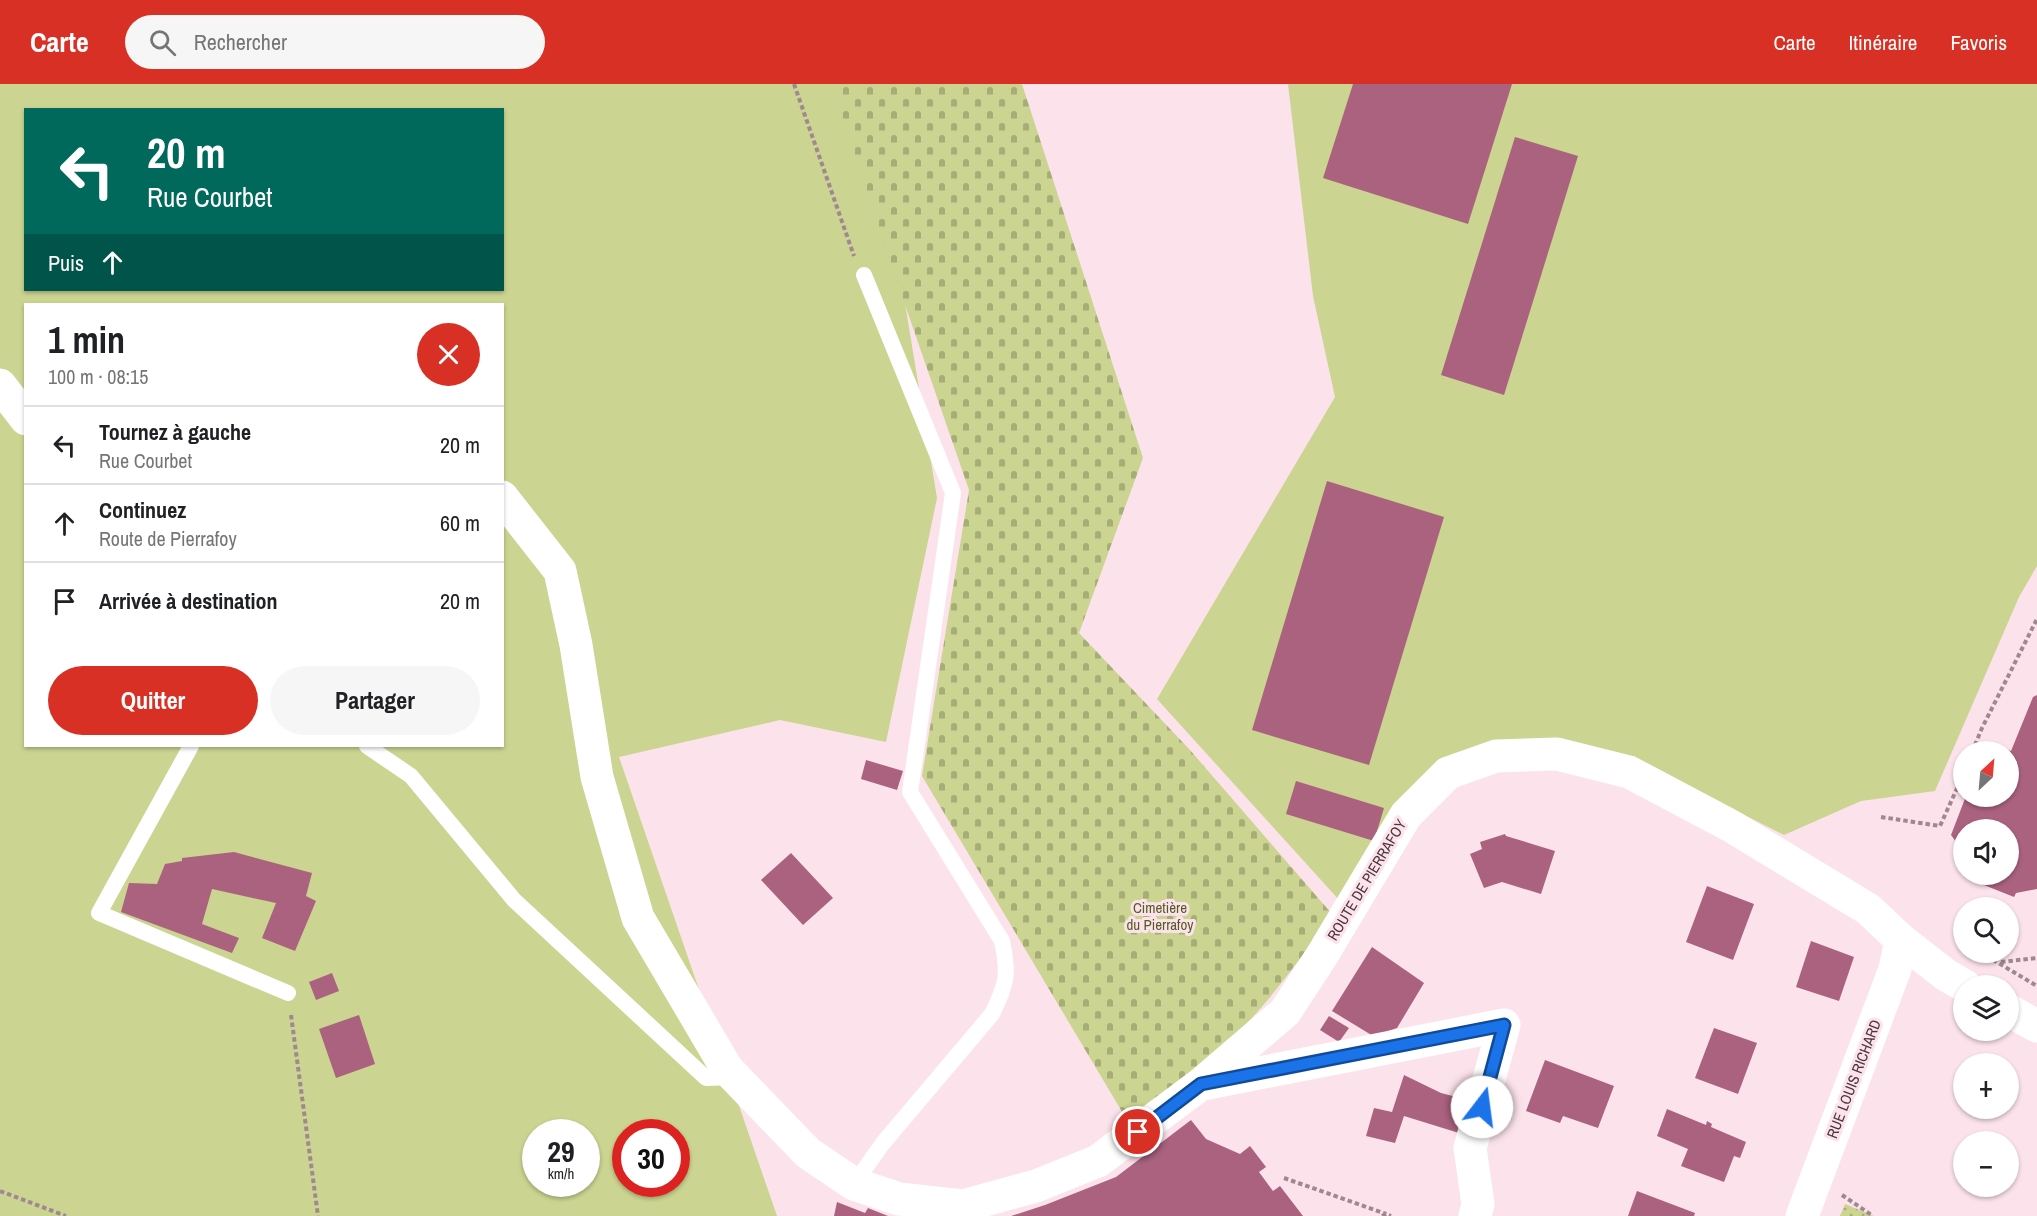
<!DOCTYPE html>
<html lang="fr">
<meta charset="utf-8">
<style>
:root{--surface:#fff;--page:#f6f6f6;--text:#202124;--muted:#757577;--line:#e0e0e0;--accent:#d93025}
body{margin:0;font-family:"Archivo Narrow",sans-serif;background:var(--page);color:var(--text);height:100vh;display:flex;flex-direction:column;font-size:22px;white-space:nowrap}
*{box-sizing:border-box;margin:0}
p{font-size:20px;color:var(--muted)}
.icon{flex:none;width:33px;height:33px;fill:none;stroke:currentColor;stroke-width:2;stroke-linecap:round;stroke-linejoin:round}
.map{position:relative;flex:1;overflow:hidden}
.drawer{position:absolute;left:24px;top:219px;width:480px;height:444px;display:flex;flex-direction:column;background:var(--surface);border-radius:0px;box-shadow:0 2px 4px #0004}
.drawer>*{flex:none}
.top-card{position:absolute;left:24px;top:24px;width:480px;height:183px;border-radius:0px;box-shadow:0 2px 4px #0004;background:#00695c;color:#fff;overflow:hidden}
.needle{width:39px;rotate:26deg}
.controls{position:absolute;left:1953px;top:657px;display:grid;gap:12px}
.controls a{display:grid;place-items:center;width:66px;height:66px;border-radius:50%;background:var(--surface);box-shadow:0 2px 4px #0004;font-size:30px}
.speed{position:absolute;left:522px;top:1035px;display:flex;gap:12px;font-size:30px;font-weight:700;text-align:center}
.speed>*{display:grid;place-content:center;width:78px;height:78px;border-radius:50%;background:var(--surface);box-shadow:0 2px 4px #0004;line-height:1}
.speed small{font-size:15px;font-weight:400}
.speed .limit{border:9px solid #d22;background:#fff;color:#111}
.pin{position:absolute;display:grid;place-items:center;width:51px;height:51px;color:#fff;margin:-26px;border:3px solid #fff;border-radius:50%;box-shadow:0 2px 6px #0007}
.me{position:absolute;width:66px;margin:-33px;rotate:15deg;stroke-linejoin:round;filter:drop-shadow(0 0 4px #0008)}
.turn{display:flex;align-items:center;gap:21px;height:126px;padding:0 24px;font-size:27px}
.turn .icon{width:78px;height:78px;stroke-width:2.5}
.turn b{display:block;font-size:42px;line-height:51px}
.then{display:flex;align-items:center;height:57px;padding:0 24px;background:#0003;gap:12px;font-size:22px}
.round{display:grid;place-items:center;flex:none;width:63px;height:63px;border-radius:32px;background:var(--page)}
.summary{display:flex;align-items:center;justify-content:space-between;height:102px;padding:0 24px}
h1{font-size:36px;font-weight:800;line-height:45px}
.action{display:flex;gap:12px;margin-top:auto;padding:12px 24px}
.action a{flex:1;height:69px;border-radius:36px;background:var(--accent);color:#fff;font-size:24px;font-weight:800;line-height:69px;text-align:center}
.action a+a{background:var(--page);color:var(--text)}
ul{padding:0;list-style:none}
li{display:flex;align-items:center;gap:18px;height:78px;padding:0 24px;border-top:2px solid var(--line)}
li div{flex:1}
li b{display:block;font-size:22px}
li em{font-style:normal}
header{display:flex;align-items:center;gap:36px;box-sizing:border-box;height:84px;padding:0 30px;background:var(--accent);color:#fff}
header strong{font-size:28px}
nav{display:flex;gap:33px;margin-inline-start:auto;font-size:21px}
.search{width:420px;height:54px;background:var(--page);display:flex;align-items:center;gap:15px;box-sizing:border-box;padding:0 21px;border-radius:33px;color:var(--muted);font-size:22px}
.map>svg:first-child{display:block}
</style>
<header>
<strong>Carte</strong>
<div class="search"><svg class="icon" aria-label="search" viewBox="0 0 24 24"><circle cx="10" cy="10" r="6"/><path d="M15 15l6 6"/></svg>Rechercher</div>
<nav><a>Carte</a><a>Itinéraire</a><a>Favoris</a></nav>
</header>
<div class="map">
<svg width="2037" height="1132" viewBox="0 0 2037 1132">
<defs>
<pattern id="cemetery-stones" width="16" height="16" patternUnits="userSpaceOnUse" patternTransform="scale(1.5)"><rect width="16" height="16" fill="#cbd490"/><path d="M2 7V4a2 2 0 0 1 4 0v3zM10 15v-3a2 2 0 0 1 4 0v3z" fill="#a7ad77"/></pattern>
<pattern id="park-dots" width="8" height="8" patternUnits="userSpaceOnUse" patternTransform="scale(1.5)"><rect width="8" height="8" fill="#cbd490"/><path d="M2 2h.1M6 6h.1" fill="none" stroke="#a7ad77" stroke-width="1.8" stroke-linecap="round"/></pattern>
</defs>
<rect width="100%" height="100%" fill="#fce3eb"/>
<g fill="#cbd490" fill-rule="evenodd">
<path d="M0,0H869L937,414L886,658L780,636L619,673L777,1132H0ZM26,26H502V206H26ZM26,220H502V662H26ZM536,1048H586V1100H536ZM626,1048H676V1100H626Z"/>
<path d="M1288,0H2037V482L2019,513L1935,707L1861,717L1784,751L1632,674L1493,659L1340,817L1157,615L1335,313L1313,212Z"/>
</g>
<path fill="url(#cemetery-stones)" d="M832,0H1022L1143,374L1079,549L1190,666L1332,830C1306,867 1281,902 1251,935C1214,973 1169,1004 1127,1036L922,692L969,406L893,186Z"/>
<path fill="url(#park-dots)" d="M1845,1120L1874,1132H1840Z"/>
<g fill="#aa627f">
<path d="M1353,0H1512L1468,140L1323,94Z"/>
<path d="M1515,53L1578,72L1504,311L1441,291Z"/>
<path d="M1327,397L1444,433L1369,681L1252,646Z"/>
<path d="M2037,611V805L2016,809L2014,813L1979,799L1981,795L1977,790H2008V746H1964V769L1951,751L1966,712H2008V668H1984L1995,661L2011,667L2033,613Z"/>
<path d="M866,676L903,687L897,706L861,695Z"/>
<path d="M1296,697L1384,724L1374,757L1286,730Z"/>
<path d="M1505,750L1506,752L1555,767L1541,810L1502,798L1484,804L1470,770L1482,765L1480,758Z"/>
<path d="M234,768L312,789L306,812L316,817L295,867L262,854L276,819L212,805L202,840L239,854L232,869L121,828L129,799L157,800L165,780L182,777V774Z"/>
<path d="M791,769L833,814L803,841L761,796Z"/>
<path d="M1707,802L1754,820L1733,876L1686,858Z"/>
<path d="M1811,857L1854,873L1839,917L1796,903Z"/>
<path d="M1372,863L1424,899L1397,944L1373,952L1332,927Z"/>
<path d="M332,889L339,907L316,916L309,898Z"/>
<path d="M359,931L375,980L336,994L319,945Z"/>
<path d="M1329,932L1349,944L1339,958L1320,946Z"/>
<path d="M1714,944L1757,959L1738,1010L1695,994Z"/>
<path d="M1545,976L1614,1002L1598,1044L1563,1032L1560,1039L1526,1027Z"/>
<path d="M1404,991L1441,1009L1468,1016L1459,1049L1404,1032L1395,1059L1366,1052L1374,1024L1392,1028Z"/>
<path d="M1667,1025L1706,1041L1707,1037L1712,1040L1711,1043L1746,1058L1740,1074L1734,1072L1724,1098L1681,1082L1688,1065L1657,1052Z"/>
<path d="M1191,1036L1206,1055L1240,1070L1250,1062L1266,1083L1259,1088L1273,1107L1280,1102L1303,1132H1011L1045,1121L1116,1093Z"/>
<path d="M1637,1107L1695,1129L1694,1132H1628Z"/>
<path d="M837,1118L865,1129L868,1124L888,1132H834Z"/>
</g>
<g fill="none" stroke-linecap="round" stroke-linejoin="round">
<g stroke="#a08890" stroke-width="4" stroke-dasharray="4.5 3" stroke-linecap="butt">
<path d="M794,0L854,172"/>
<path d="M1972,668L1982,644L2037,535"/>
<path d="M1881,733L1940,742L1964,689"/>
<path d="M1980,868L2037,902"/>
<path d="M2001,878L2037,874"/>
<path d="M291,931L318,1132"/>
<path d="M1284,1094L1386,1130"/>
<path d="M0,1107L66,1132"/>
<path d="M1842,1111L1873,1132"/>
<path d="M1382,1132L1386,1130L1391,1132"/>
</g>
<g stroke="#fff" stroke-width="16">
<path d="M191,662L99,829L288,909"/>
<path d="M367,662L411,692L514,816L706,994L733,993"/>
<path d="M854,1100L883,1059L992,930C1007,900 1009,890 1002,857L910,708L953,409L864,191"/>
</g>
<g stroke="#fff" stroke-width="33">
<path d="M0,301L26,335"/>
<path d="M502,413L560,487L576,561L597,693L638,834L727,985L808,1069L854,1100L899,1115L963,1122L1036,1102L1098,1077L1201,1000L1285,928L1321,873L1406,731L1448,689L1496,672L1557,670L1629,688L1731,742L1868,825L1901,856L1946,891L1965,902"/>
<path d="M2008,926L2037,942"/>
<path d="M1203,1000L1504,941L1470,1064L1478,1120L1475,1132"/>
<path d="M1802,1132L1895,885L1901,856"/>
</g>
</g>
<g fill="none" stroke-linecap="round" stroke-linejoin="round">
<defs>
<path id="route" d="M1138,1048L1201,1000L1504,941L1482,1023"/>
</defs>
<use href="#route" stroke="#114b97" stroke-width="15"/>
<use href="#route" stroke="#1a73e8" stroke-width="10"/>
</g>
<g text-anchor="middle" stroke-width="6" stroke-linejoin="round" paint-order="stroke">
<g font-size="15" fill="#4c353d" stroke="#fce3eb">
<text transform="translate(1367 796) rotate(-59)" y="5">ROUTE DE PIERRAFOY</text>
<text transform="translate(1854 995) rotate(-69)" y="5">RUE LOUIS RICHARD</text>
</g>
<g font-size="15" fill="#555b23" stroke="#fce3eb">
<text x="1160" y="829">Cimetière<tspan x="1160" dy="17">du Pierrafoy</tspan></text>
</g>
</g>
</svg>
<div class="controls">
<a><svg class="needle" viewBox="-14 -14 28 28"><path d="M0-13l5 13h-10z" fill="#e53935"/><path d="M0 13l5-13h-10z" fill="#757577"/></svg></a>
<a><svg class="icon" aria-label="sound" viewBox="0 0 24 24"><path d="M4 9h4l5-4v14l-5-4H4zM17 9q2 3 0 6"/></svg></a>
<a><svg class="icon" aria-label="search" viewBox="0 0 24 24"><circle cx="10" cy="10" r="6"/><path d="M15 15l6 6"/></svg></a>
<a><svg class="icon" aria-label="layers" viewBox="0 0 24 24"><path d="M12 4l9 5-9 5-9-5zM3 14l9 5 9-5"/></svg></a>
<a>+</a>
<a>−</a>
</div>
<div class="speed"><div>29<small>km/h</small></div><div class="limit">30</div></div>
<div class="pin" style="left:1138px;top:1048px;background:#d93025"><svg class="icon" aria-label="arrive" viewBox="0 0 24 24"><path d="M6 21V4h12l-3 4 3 4H6"/></svg></div>
<svg class="me" style="left:1482px;top:1023px" viewBox="-20 -20 40 40"><circle r="19" fill="#fff"/><path d="M0-13L10 11 0 6-10 11z" fill="#1a73e8"/></svg>
<div class="top-card">
<div class="turn"><svg class="icon" aria-label="left" viewBox="0 0 24 24"><path d="M17 20v-9H6M10 6l-5 5 5 5"/></svg><div><b>20 m</b>Rue Courbet</div></div>
<div class="then">Puis<svg class="icon" aria-label="ahead" viewBox="0 0 24 24"><path d="M12 20V5M6 11l6-6 6 6"/></svg></div>
</div>
<section class="drawer">
<div class="summary"><div><h1>1 min</h1><p>100 m · 08:15</p></div><a class="round" style="background:#d93025;color:#fff"><svg class="icon" aria-label="close" viewBox="0 0 24 24"><path d="M6 6l12 12M18 6L6 18"/></svg></a></div>
<ul>
<li><svg class="icon" aria-label="left" viewBox="0 0 24 24"><path d="M17 20v-9H6M10 6l-5 5 5 5"/></svg><div><b>Tournez à gauche</b><p>Rue Courbet</p></div><em>20 m</em></li>
<li><svg class="icon" aria-label="ahead" viewBox="0 0 24 24"><path d="M12 20V5M6 11l6-6 6 6"/></svg><div><b>Continuez</b><p>Route de Pierrafoy</p></div><em>60 m</em></li>
<li><svg class="icon" aria-label="arrive" viewBox="0 0 24 24"><path d="M6 21V4h12l-3 4 3 4H6"/></svg><div><b>Arrivée à destination</b></div><em>20 m</em></li>
</ul>
<div class="action"><a>Quitter</a><a>Partager</a></div>
</section>
</div>
